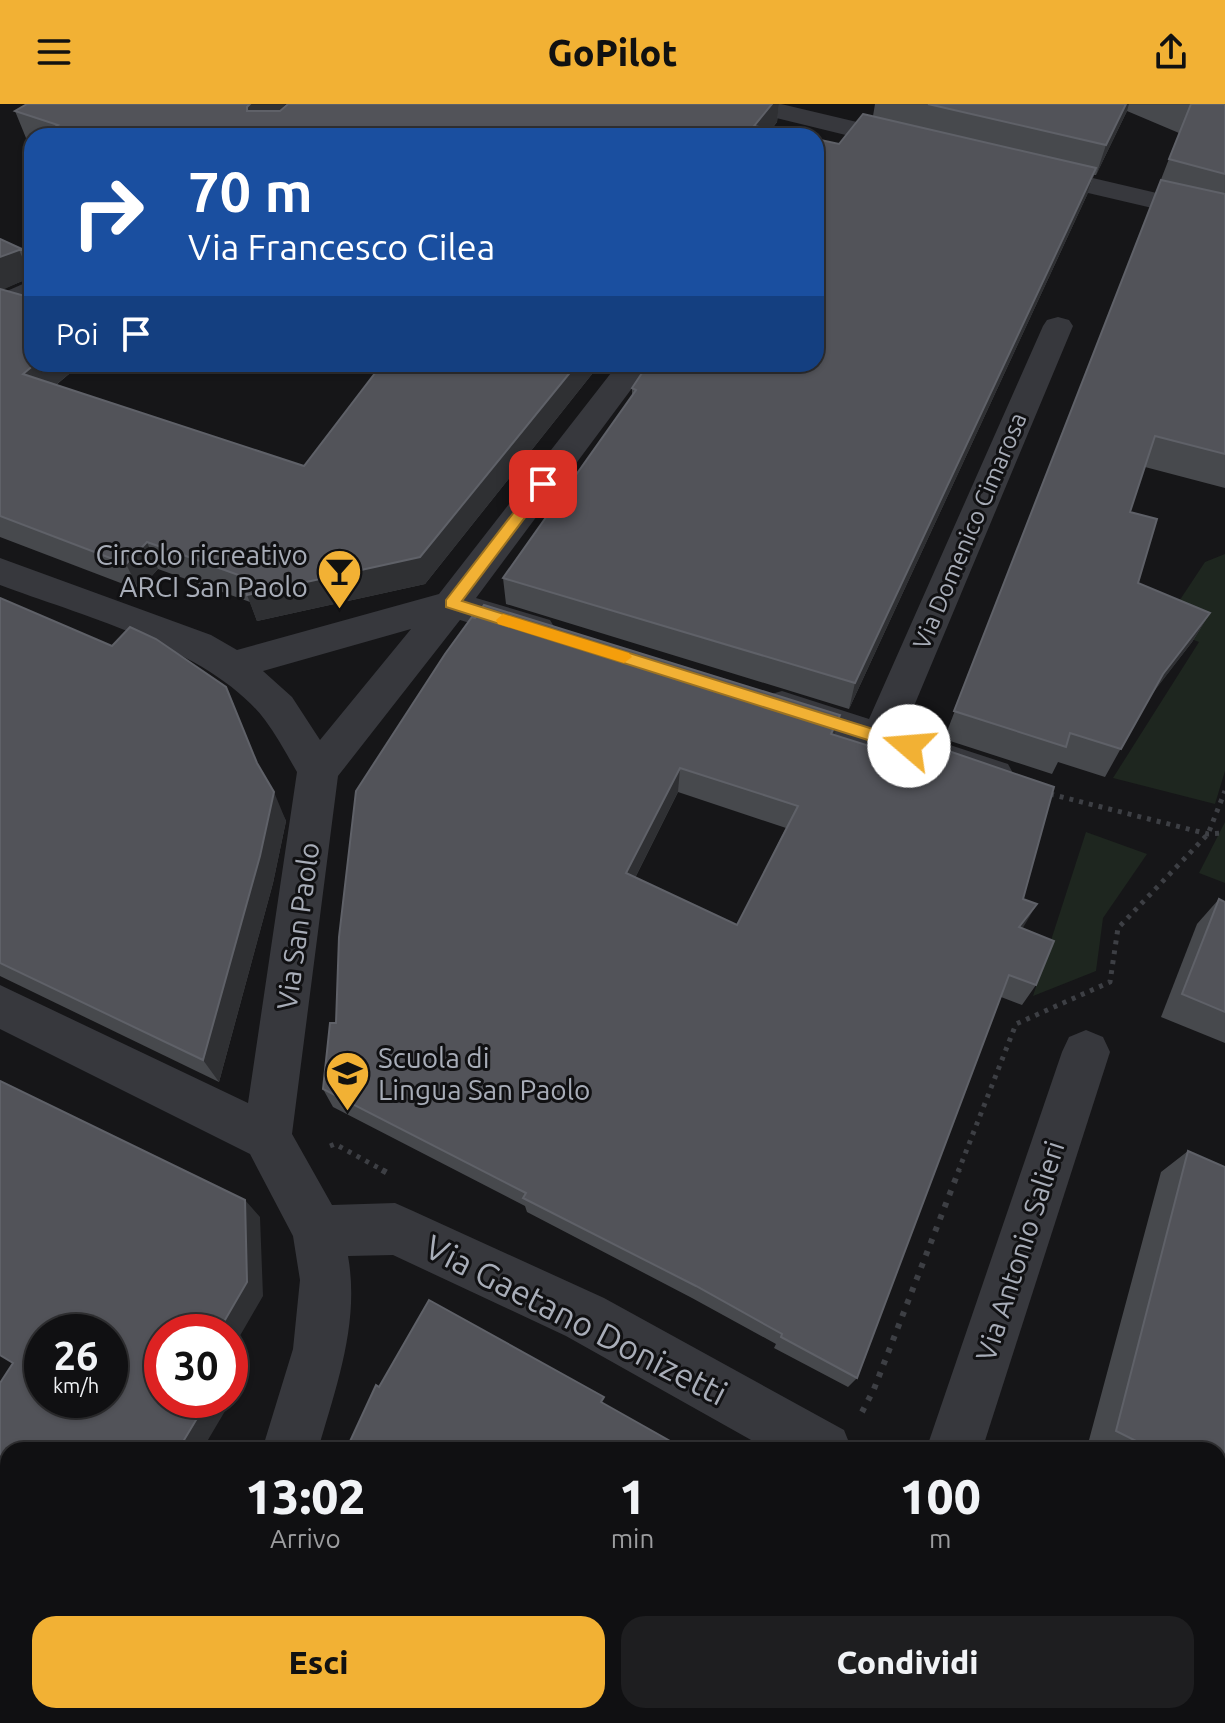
<!DOCTYPE html>
<html lang="it">
<style>
:root{--surface:#101012;--page:#1e1e20;--text:#f1f3f6;--muted:#9c9d9f;--line:#303032;--accent:#f2b134}
body{margin:0;font-family:Ubuntu,sans-serif;background:var(--page);color:var(--text);height:100vh;display:flex;flex-direction:column;font-size:30px;white-space:nowrap}
*{box-sizing:border-box;margin:0}
p{font-size:26px;color:var(--muted)}
.icon{flex:none;width:44px;height:44px;fill:none;stroke:currentColor;stroke-width:2;stroke-linecap:round;stroke-linejoin:round}
.map{position:relative;flex:1;overflow:hidden}
.drawer{position:absolute;left:0px;top:1338px;width:1226px;height:282px;display:flex;flex-direction:column;background:var(--surface);border-radius:24px 24px 0 0;box-shadow:0 2px 6px #0004,0 0 0 2px var(--line)}
.drawer>*{flex:none}
.hud{position:absolute;left:24px;top:24px;width:800px;height:244px;border-radius:24px;box-shadow:0 2px 6px #0004,0 0 0 2px var(--line);background:#1a4fa0;color:#fff;overflow:hidden}
.speed{position:absolute;left:24px;top:1210px;display:flex;gap:16px;font-size:40px;font-weight:700;text-align:center}
.speed>*{display:grid;place-content:center;width:104px;height:104px;border-radius:50%;background:var(--surface);box-shadow:0 2px 6px #0004,0 0 0 2px var(--line);line-height:1}
.speed small{font-size:20px;font-weight:400}
.speed .limit{border:12px solid #d22;background:#fff;color:#111}
.pin{position:absolute;display:grid;place-items:center;width:68px;height:68px;color:#fff;margin:-34px;border-radius:16px;box-shadow:0 4px 12px #0006}
.me{position:absolute;width:88px;margin:-44px;rotate:288deg;stroke-linejoin:round;filter:drop-shadow(0 0 6px #0008)}
.turn{display:flex;align-items:center;gap:28px;height:168px;padding:0 32px;font-size:36px}
.turn .icon{width:104px;height:104px;stroke-width:2.5}
.turn b{display:block;font-size:56px;line-height:68px}
.then{display:flex;align-items:center;height:76px;padding:0 32px;background:#0003;gap:16px;font-size:30px}
.eta{display:flex;justify-content:space-evenly;align-items:center;height:136px;text-align:center}
.eta b{font-size:48px;font-weight:800;line-height:56px}
.cta{display:flex;gap:16px;margin-top:auto;padding:16px 32px}
.cta a{flex:1;height:92px;border-radius:24px;background:var(--accent);color:#111;font-size:32px;font-weight:800;line-height:92px;text-align:center}
.cta a+a{background:var(--page);color:var(--text)}
header{display:flex;justify-content:space-between;align-items:center;height:104px;padding:0 32px;background:var(--accent);color:#111;font-size:36px;font-weight:800}
.map>svg:first-child{display:block}
</style>
<header><svg class="icon" aria-label="menu" viewBox="0 0 24 24"><path d="M4 6h16M4 12h16M4 18h16"/></svg>GoPilot<svg class="icon" aria-label="share" viewBox="0 0 24 24"><path d="M12 15V3M7 8l5-5 5 5M5 13v7h14v-7"/></svg></header>
<div class="map">
<svg width="1225" height="1619" viewBox="0 0 1225 1619">
<rect width="100%" height="100%" fill="#161618"/>
<g fill="#1e261f">
<path d="M1225,450V667L1215,700L1113,674L1199,538L1162,523L1205,458Z"/>
<path d="M1225,718V779L1199,769Z"/>
<path d="M1086,728L1147,750L1103,814L1096,867L1033,892Z"/>
</g>
<g fill="none" stroke-linecap="round" stroke-linejoin="round">
<g stroke="#3d3f44" stroke-width="5" stroke-dasharray="4 6" stroke-linecap="butt">
<path d="M1050,690L1208,730L1225,729"/>
<path d="M330,1042L335,1040L386,1068"/>
<path d="M958,1068L1016,920L1110,878L1118,824L1208,730L1225,687"/>
</g>
<g stroke="#3d3f44" stroke-width="6" stroke-dasharray="5 8" stroke-linecap="butt">
<path d="M382,1066L391,1071"/>
<path d="M862,1308L874,1285L959,1066"/>
</g>
<g fill="#37383d" fill-rule="evenodd">
<path d="M736,0H781L916,32L920,38L916,44L907,46L740,5Z"/>
<path d="M1033,60L1225,105V121L1024,74L1020,68L1024,62Z"/>
<path d="M32,176V197L0,211V190Z"/>
<path d="M1058,213L1069,216L1073,222L904,626L1008,660L1014,671L1008,682L994,687L768,613L762,602L768,591L782,587L869,615L1043,222L1047,216Z"/>
<path d="M618,260H650L476,494L550,516L556,526L550,536L537,540L460,516L338,672L292,1030L332,1101L395,1099L413,1107L604,1194L844,1326L852,1346H769L566,1232L393,1151L348,1152C360,1219 336,1283 318,1346H262L293,1245L300,1176L293,1132L250,1050L0,925V881L248,999L297,668C287,651 277,632 265,616C211,545 82,512 0,481V454L211,531L237,546L439,490ZM411,525L320,636L292,593L263,567Z"/>
<path d="M1086,926L1103,933L1110,948L982,1346H926L1062,948L1069,933Z"/>
<path d="M1218,1532L1225,1535V1597L1218,1594Z"/>
<path d="M157,1612H219L217,1619H155Z"/>
</g>
</g>
<g fill="#47494d" fill-rule="evenodd">
<path d="M779,0L777,18L771,26L801,32H32V36L26,34L15,7H278Z"/>
<path d="M875,0H1225V384L1145,363L1130,408L1138,479L1210,509L1192,538L1150,592L1105,673L1058,658L1052,670L944,635L1179,29L1127,7L1096,71H1094L1087,91L849,605L506,500L503,474L632,292V284L642,268L643,260H816L839,40L873,12Z"/>
<path d="M0,135L24,146L32,165V173L3,185L32,260H81L56,281L304,362L382,260H600L425,480L257,517L250,498L158,465L139,486L0,433Z"/>
<path d="M0,494L259,663L286,717L273,779L219,978L0,872Z"/>
<path d="M835,631L1023,795L1022,824L1036,881L1022,901L1001,893L857,1274L848,1283L774,1244L776,1240L692,1194L527,1108L525,1102L333,1003L323,985L336,919L356,687ZM678,688L786,724L737,821L635,774Z"/>
<path d="M1219,795L1225,798V939L1161,913L1197,820Z"/>
<path d="M1188,1047L1225,1063V1404L1218,1401V1346H1109L1089,1336L1161,1068Z"/>
<path d="M851,1612H1155L1167,1619H849Z"/>
</g>
<g fill="#2f3033">
<path d="M250,0H286L254,30L247,7V3Z"/>
<path d="M772,0H779L777,18L765,32L754,22Z"/>
<path d="M1126,0H1129L1127,7L1096,71L1106,41Z"/>
<path d="M1096,64L1087,91L849,605L855,579Z"/>
<path d="M19,146L31,173L0,187V153Z"/>
<path d="M35,260H81L36,297L23,270Z"/>
<path d="M577,260H600L425,480L257,517L247,491Z"/>
<path d="M147,438L158,465L139,486L126,460Z"/>
<path d="M1210,509L1192,538L1146,598L1163,570Z"/>
<path d="M840,611L833,636L831,630Z"/>
<path d="M680,664L678,688L626,792V769Z"/>
<path d="M274,688L286,717L273,779L219,978L203,956Z"/>
<path d="M1037,800L1024,822L1006,845L1019,823Z"/>
<path d="M245,1096L260,1113L263,1192L230,1249V1228H218Z"/>
<path d="M230,1274L241,1280L202,1346H178L208,1296H230Z"/>
<path d="M150,1338L171,1346H145Z"/>
<path d="M8,1573V1612H13L9,1619H0V1586Z"/>
</g>
<g fill="#525359" stroke="#5f6168" stroke-width="2" fill-rule="evenodd">
<path d="M27,0H250L247,3V7H280L288,0H772L754,22L801,32H63L48,27L58,21L15,7Z"/>
<path d="M928,0H1126L1106,41Z"/>
<path d="M1191,0H1225V70L1169,55Z"/>
<path d="M863,10L1096,64L855,579L503,474L636,286L632,284L648,260H816V35L839,40Z"/>
<path d="M1161,76L1225,90V350L1155,332L1130,408L1157,415L1138,479L1210,509L1163,570L1121,645L1070,629L1066,643L954,607Z"/>
<path d="M0,135L24,146H19L0,153Z"/>
<path d="M0,185L32,194V260H35L23,270L304,362L382,260H577L420,453L247,491L244,473L147,438L126,460L0,412Z"/>
<path d="M0,494L112,542L130,523L156,535L226,583L257,659L274,688L260,752L203,956L0,859Z"/>
<path d="M484,501L840,611L831,630L933,662L940,644L1054,683L1023,795L1037,800L1019,823L1054,837L1036,881L1009,871L857,1274L781,1233L782,1230L696,1182L523,1094L526,1089L323,985L330,919H336L339,833L356,687L445,550L472,513L475,514ZM680,664L798,702L737,821L626,769Z"/>
<path d="M1219,795L1225,798V908L1182,890Z"/>
<path d="M0,977L245,1096L247,1178L218,1228H162V1296H208L178,1346H164L150,1338L145,1346H8V1573L0,1586V1279L13,1259L0,1251ZM42,1228H110V1296H42Z"/>
<path d="M1188,1047L1225,1063V1381L1218,1378V1346H1154L1116,1327Z"/>
<path d="M429,1196L604,1293L601,1298L686,1346H346L376,1281L379,1283Z"/>
<path d="M861,1612H1155L1167,1619H861L863,1613Z"/>
</g>
<path fill="#f2b134" stroke="#9d7322" stroke-width="2" d="M543,375L550,380L548,383L462,497L915,638L917,642L915,647L909,649L446,503V496L538,377Z"/>
<path fill="#f59e0b" d="M503,510L629,549L632,553L624,559L498,520L496,516Z"/>
<defs>
<symbol id="bar-pin" viewBox="-11 -11 22 30"><path d="M0 17L-7.5 6A9.5 9.5 0 1 1 7.5 6Z" fill="#f2b134" stroke="#111113"/><path d="M-6-5H6L.8 .8V4.5H3.5V6h-7V4.5H-.8V.8Z" fill="#111"/></symbol>
<symbol id="school-pin" viewBox="-11 -11 22 30"><path d="M0 17L-7.5 6A9.5 9.5 0 1 1 7.5 6Z" fill="#f2b134" stroke="#111113"/><path d="M0-5L7-2L0 1L-7-2ZM-4 1L0 2.5L4 1V4Q0 6-4 4Z" fill="#111"/></symbol>
</defs>
<g fill-rule="evenodd">
<use href="#bar-pin" x="314" y="442" width="51" height="69"/>
<use href="#school-pin" x="322" y="944" width="51" height="69"/>
</g>
<g text-anchor="middle" stroke-width="6" stroke-linejoin="round" paint-order="stroke">
<g font-size="24" fill="#a8adb8" stroke="#111113">
<text transform="translate(970 427) rotate(-67)" y="8">Via Domenico Cimarosa</text>
</g>
<g font-size="28" fill="#a8adb8" stroke="#111113" text-anchor="end">
<text x="308" y="461">Circolo ricreativo<tspan x="308" dy="32">ARCI San Paolo</tspan></text>
<text x="378" y="964" text-anchor="start">Scuola di<tspan x="378" dy="32">Lingua San Paolo</tspan></text>
</g>
<g font-size="28" fill="#a8adb8" stroke="#111113">
<text transform="translate(298 822) rotate(-82)" y="10">Via San Paolo</text>
<text transform="translate(1020 1147) rotate(-72)" y="10">Via Antonio Salieri</text>
</g>
<g font-size="34" fill="#a8adb8" stroke="#111113">
<text transform="translate(576 1216) rotate(27)" y="12">Via Gaetano Donizetti</text>
</g>
</g>
</svg>
<div class="speed"><div>26<small>km/h</small></div><div class="limit">30</div></div>
<div class="pin" style="left:543px;top:380px;background:#d93025"><svg class="icon" aria-label="arrive" viewBox="0 0 24 24"><path d="M6 21V4h12l-3 4 3 4H6"/></svg></div>
<svg class="me" style="left:909px;top:642px" viewBox="-20 -20 40 40"><circle r="19" fill="#fff"/><path d="M0-13L10 11 0 6-10 11z" fill="#f2b134"/></svg>
<div class="hud">
<div class="turn"><svg class="icon" aria-label="right" viewBox="0 0 24 24"><path d="M7 20v-9h11M14 6l5 5-5 5"/></svg><div><b>70 m</b>Via Francesco Cilea</div></div>
<div class="then">Poi<svg class="icon" aria-label="arrive" viewBox="0 0 24 24"><path d="M6 21V4h12l-3 4 3 4H6"/></svg></div>
</div>
<section class="drawer">
<div class="eta">
<div><b>13:02</b><p>Arrivo</p></div>
<div><b>1</b><p>min</p></div>
<div><b>100</b><p>m</p></div>
</div>
<div class="cta"><a>Esci</a><a>Condividi</a></div>
</section>
</div>
